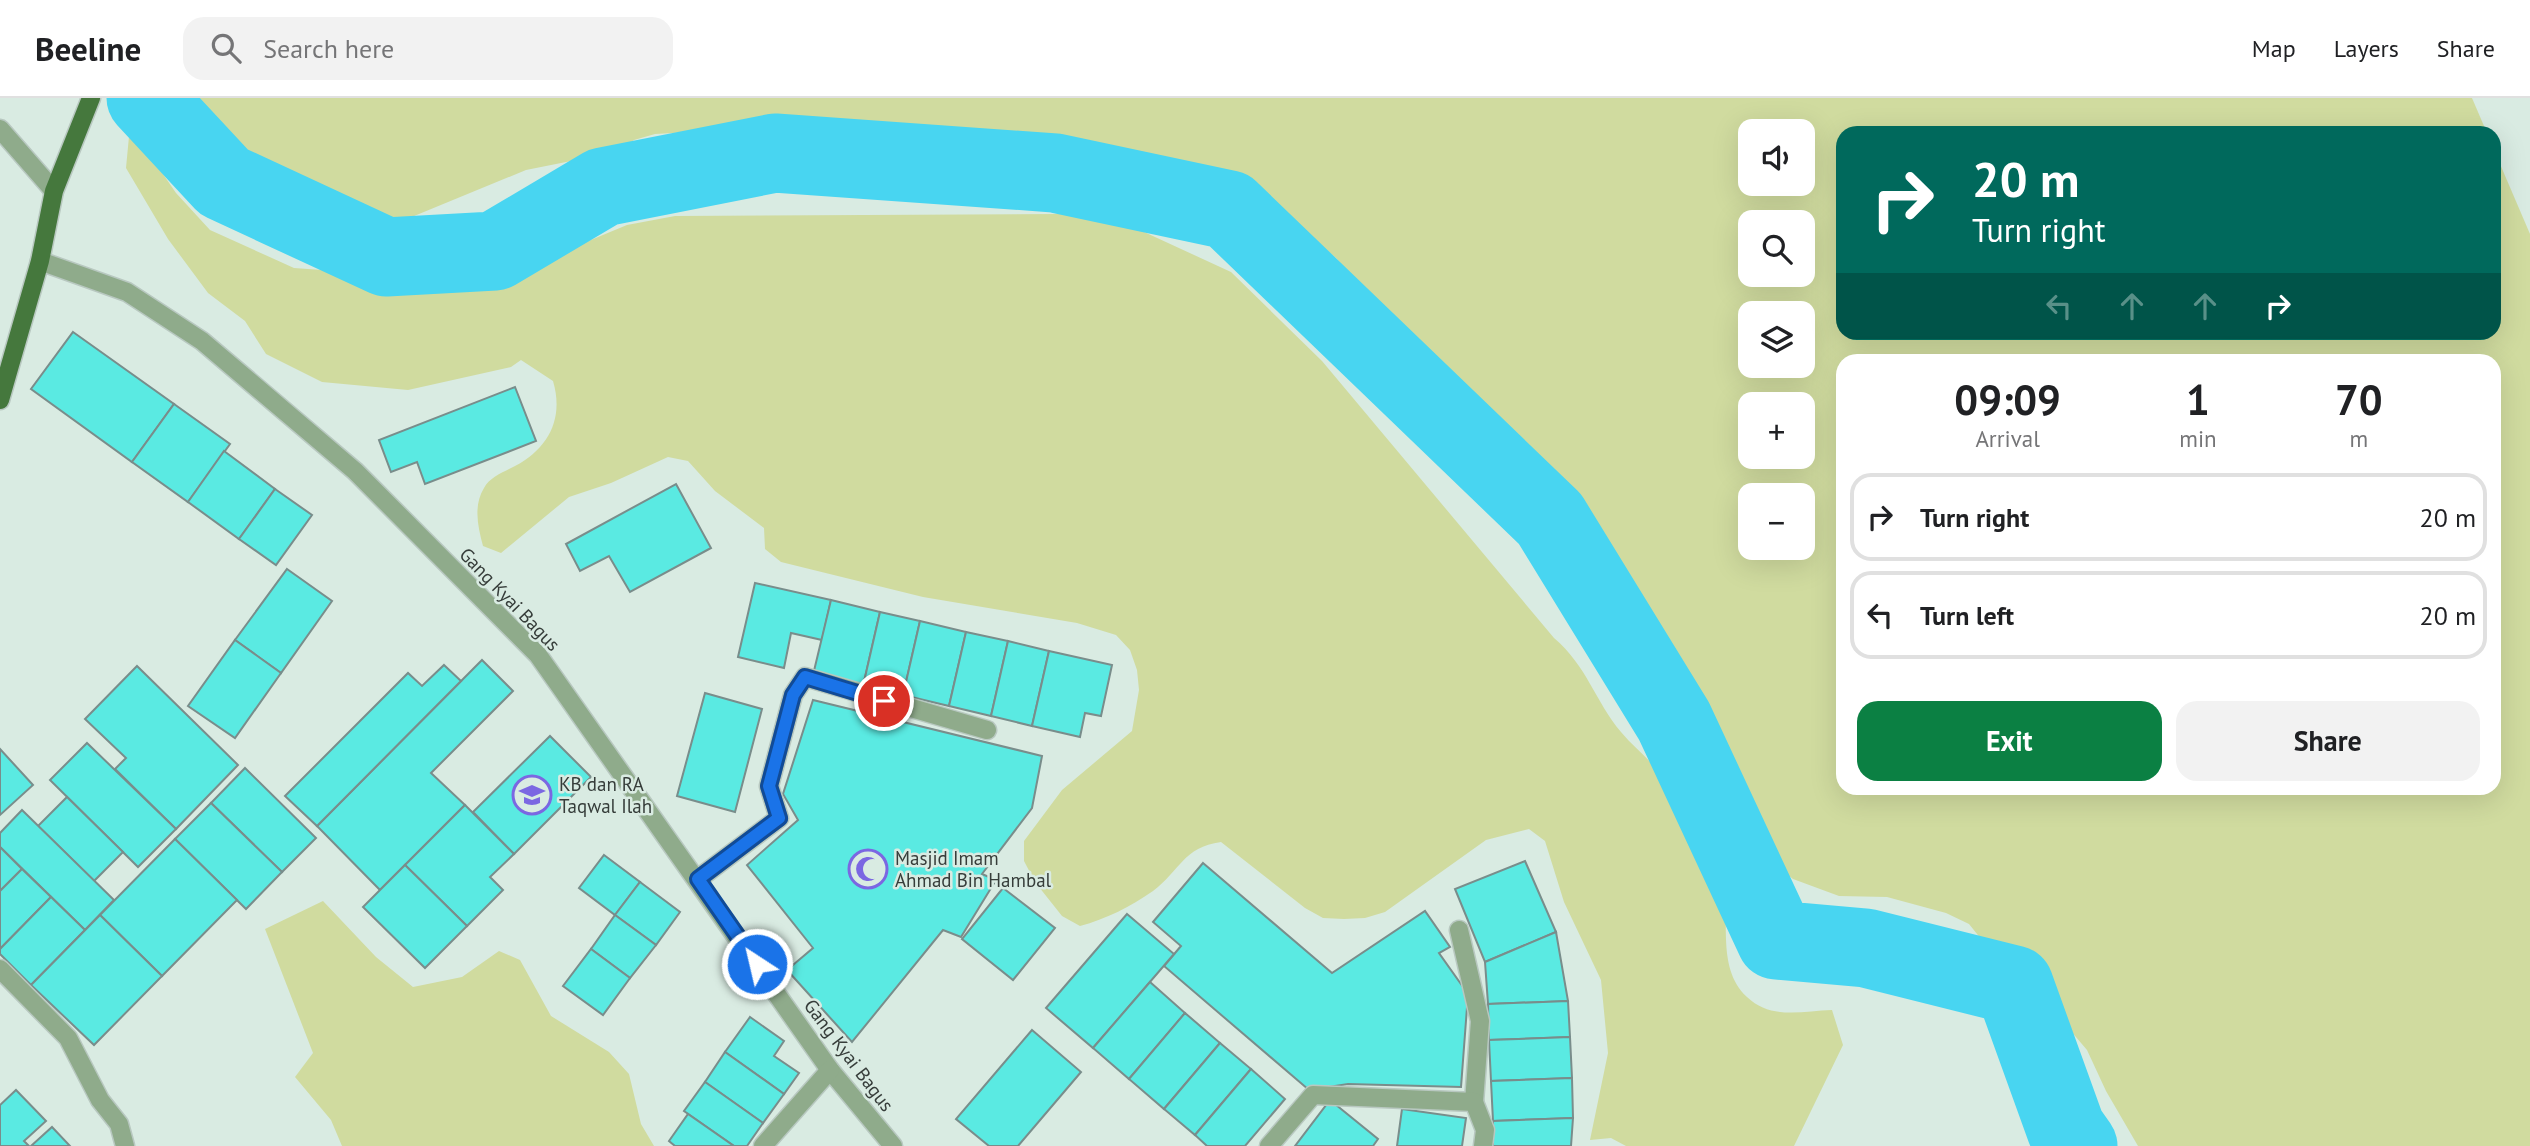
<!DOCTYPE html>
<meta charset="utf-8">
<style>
:root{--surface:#fff;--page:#f2f2f2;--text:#202124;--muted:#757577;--line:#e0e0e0;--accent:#0b8043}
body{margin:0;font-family:"PT Sans",sans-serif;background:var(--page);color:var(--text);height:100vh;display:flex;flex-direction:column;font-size:26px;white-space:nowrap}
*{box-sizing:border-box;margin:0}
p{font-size:23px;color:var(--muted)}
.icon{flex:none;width:38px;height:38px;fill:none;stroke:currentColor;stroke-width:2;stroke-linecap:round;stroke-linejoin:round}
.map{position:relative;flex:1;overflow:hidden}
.side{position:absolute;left:1836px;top:256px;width:665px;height:441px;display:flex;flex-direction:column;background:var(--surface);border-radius:21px;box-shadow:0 7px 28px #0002}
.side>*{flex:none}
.guide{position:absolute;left:1836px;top:28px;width:665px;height:214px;border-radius:21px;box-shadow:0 7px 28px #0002;background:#00695c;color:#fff;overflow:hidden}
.controls{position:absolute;left:1738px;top:21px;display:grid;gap:14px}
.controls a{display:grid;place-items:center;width:77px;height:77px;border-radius:14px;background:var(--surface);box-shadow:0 7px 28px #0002;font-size:35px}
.pin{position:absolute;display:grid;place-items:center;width:60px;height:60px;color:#fff;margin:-30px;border:4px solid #fff;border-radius:50%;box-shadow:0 2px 7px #0007}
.me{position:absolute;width:77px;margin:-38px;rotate:325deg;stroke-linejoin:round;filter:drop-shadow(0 0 5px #0008)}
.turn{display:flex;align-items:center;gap:24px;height:147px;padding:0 21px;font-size:32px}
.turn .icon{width:91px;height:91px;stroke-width:2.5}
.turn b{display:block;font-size:49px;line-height:60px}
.lanes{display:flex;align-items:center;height:66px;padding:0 21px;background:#0003;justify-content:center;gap:35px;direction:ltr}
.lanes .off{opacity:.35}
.eta{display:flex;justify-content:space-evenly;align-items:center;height:119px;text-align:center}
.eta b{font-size:42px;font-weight:700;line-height:49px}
.button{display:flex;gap:14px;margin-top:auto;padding:14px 21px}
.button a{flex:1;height:80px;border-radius:21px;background:var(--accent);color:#fff;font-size:28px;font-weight:700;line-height:80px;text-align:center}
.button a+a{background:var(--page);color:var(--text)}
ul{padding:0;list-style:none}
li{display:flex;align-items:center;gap:21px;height:88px;margin:0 14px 10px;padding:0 7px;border:4px solid var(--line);border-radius:21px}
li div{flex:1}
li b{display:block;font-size:26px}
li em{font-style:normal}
header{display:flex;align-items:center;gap:42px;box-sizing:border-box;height:98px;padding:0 35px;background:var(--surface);border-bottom:2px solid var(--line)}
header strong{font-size:33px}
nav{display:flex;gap:38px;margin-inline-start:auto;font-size:24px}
.search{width:490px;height:63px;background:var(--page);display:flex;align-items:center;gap:18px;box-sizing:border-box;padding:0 24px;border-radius:21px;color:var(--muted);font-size:26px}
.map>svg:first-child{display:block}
</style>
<header>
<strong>Beeline</strong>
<div class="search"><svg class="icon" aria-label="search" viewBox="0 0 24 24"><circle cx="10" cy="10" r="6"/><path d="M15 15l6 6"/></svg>Search here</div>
<nav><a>Map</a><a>Layers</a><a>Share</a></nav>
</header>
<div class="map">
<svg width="2530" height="1048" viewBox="0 0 2530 1048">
<rect width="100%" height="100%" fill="#d9ebe2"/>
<g fill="#d0db9f" fill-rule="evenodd">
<path d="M164,0H2472L2487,35H1843V234H2494V52L2530,136V1048H2138L2106,993L2087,952L2059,919L2006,872L1969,826L1946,815L1887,799L1839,798L1793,781L1752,748L1689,609L1603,448L1397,234L1336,160L1304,133L1265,111L1096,61L963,41L940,35L784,29L655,36L634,42L616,54L526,72L402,123L392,122L266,87ZM1802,33V86H1750V33ZM1802,124V177H1750V124ZM1802,215V268H1750V215ZM2494,262V690H1843V262ZM1802,306V359H1750V306ZM1802,397V450H1750V397Z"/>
<path d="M130,28L176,95L210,132L294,170L433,180L476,177L586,144L627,127L675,118L1059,116L1079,117L1142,133L1231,174L1322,263L1554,540C1587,568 1595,603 1621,634C1635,651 1653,663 1664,682C1676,701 1681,726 1695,744C1703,756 1716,763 1721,777C1733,817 1714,868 1747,899C1771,922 1802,913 1832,912L1843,947L1794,1048H1626L1611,1040L1590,1042L1608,955L1601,882L1564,804L1545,743L1529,731L1486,742L1385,814L1365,820L1344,821L1323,820L1305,810L1221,744C1183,749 1180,773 1153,793C1130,809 1106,821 1080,828L1062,818L1035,784L1024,763V743L1062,692L1132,633L1139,592L1137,572L1130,552L1116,537L1077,525L923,499L781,464L765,451L764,430L715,393L688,363L668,359L611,385L569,399L501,455L483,448C478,429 473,408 484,390C490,379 504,374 515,368C549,350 564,320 553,283L521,262L511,269L408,292L322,284L266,256L245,223L208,195L168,141L126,70Z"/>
<path d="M323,803L376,859L413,889L462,879L499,853L520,862L551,918L609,954L629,976L641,1026L654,1048H342L331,1022L295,979L313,955L265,831Z"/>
</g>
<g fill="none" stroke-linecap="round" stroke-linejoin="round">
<path stroke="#48d5f1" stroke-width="79" d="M146,0L224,84L386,159L495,153L603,89L775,55L1055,75L1229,112L1550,421L1674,623L1776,842L1866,850L2014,887L2066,1031L2078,1048"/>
</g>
<g fill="#5aeae2" stroke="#798d8b" stroke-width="2">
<path d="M73,234L174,306L132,364L31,291Z"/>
<path d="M515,289L536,343L425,386L417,364L391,374L379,342Z"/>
<path d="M174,306L230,346L188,404L132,364Z"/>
<path d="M224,353L275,391L239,441L188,404Z"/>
<path d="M676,386L711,450L630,494L609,458L580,473L566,446Z"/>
<path d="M275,391L312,417L276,467L239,441Z"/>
<path d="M287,471L332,503L281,575L235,542Z"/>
<path d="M755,485L831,502L822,542L791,535L784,570L738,559Z"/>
<path d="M831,502L880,514L863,588L813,577Z"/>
<path d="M880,514L920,523L903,597L863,588Z"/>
<path d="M920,523L966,534L949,608L903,597Z"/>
<path d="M966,534L1008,543L991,618L949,608Z"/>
<path d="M235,542L281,575L235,640L188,608Z"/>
<path d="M1008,543L1049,553L1032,628L991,618Z"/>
<path d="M1049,553L1112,567L1101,618L1085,615L1080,639L1032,628Z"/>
<path d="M482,562L513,593L431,675L465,707L380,792L317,728Z"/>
<path d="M444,567L461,583L317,728L285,698L408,575L422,588Z"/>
<path d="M137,568L238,667L176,731L115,671L126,660L85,621Z"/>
<path d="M705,595L762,611L735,714L677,698Z"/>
<path d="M813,602L1042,658L1032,710L982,776L996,782L961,839L943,832L852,944L787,872L813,850L747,767L798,722L783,696Z"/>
<path d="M550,638L591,679L514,756L473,714Z"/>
<path d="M87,645L176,731L138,769L50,682Z"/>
<path d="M0,651L33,687L0,717Z"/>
<path d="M245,670L316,740L282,774L211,705Z"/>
<path d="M67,699L123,754L94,783L38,728Z"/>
<path d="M211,705L282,774L246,811L175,741Z"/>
<path d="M465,707L514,756L490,779L503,792L467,828L405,767Z"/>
<path d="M22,712L114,802L85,832L0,749V735Z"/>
<path d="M175,741L237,802L162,878L100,817Z"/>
<path d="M0,749L22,771L0,793Z"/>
<path d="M604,757L640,784L615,817L579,790Z"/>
<path d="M1525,763L1556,834L1485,864L1455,791Z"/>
<path d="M1203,765L1332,875L1425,813L1450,849L1439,855L1468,896L1461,989L1348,986L1309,992L1164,868L1181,848L1153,824Z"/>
<path d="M405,767L467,828L425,870L363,809Z"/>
<path d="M22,771L51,799L0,851V793Z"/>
<path d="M640,784L680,814L656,847L615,817Z"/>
<path d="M1003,790L1055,830L1013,882L962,841Z"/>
<path d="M51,799L85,832L31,887L0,856V851Z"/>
<path d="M1127,816L1174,856L1093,950L1046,910Z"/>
<path d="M100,817L162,878L94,947L31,887Z"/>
<path d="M615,817L656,847L630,880L591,851Z"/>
<path d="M1556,834L1568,903L1488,906L1485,864Z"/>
<path d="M591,851L630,880L603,917L563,888Z"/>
<path d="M1150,884L1185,915L1129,981L1093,950Z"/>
<path d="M1568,903L1570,939L1489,942L1488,906Z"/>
<path d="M1185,915L1220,945L1164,1011L1129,981Z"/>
<path d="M750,919L784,943L774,958L799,975L784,996L725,954Z"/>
<path d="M1032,932L1081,974L1018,1048H989L956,1021Z"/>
<path d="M1570,939L1572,980L1491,983L1489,942Z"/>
<path d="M1220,945L1251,971L1195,1037L1164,1011Z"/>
<path d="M725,954L784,996L763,1025L705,984Z"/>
<path d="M1251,971L1285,1001L1245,1048H1207L1195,1037Z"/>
<path d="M1572,980L1573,1020L1493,1023L1491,983Z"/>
<path d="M705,984L763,1025L747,1048H734L684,1013Z"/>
<path d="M16,992L46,1023L24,1043L29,1048H0V1007Z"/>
<path d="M1330,1002L1378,1041L1373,1048H1295Z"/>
<path d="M1402,1011L1466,1020L1462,1048H1397Z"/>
<path d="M688,1016L734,1048H675L669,1043Z"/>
<path d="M1573,1020L1571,1048H1493V1023Z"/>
<path d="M52,1029L70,1048H31Z"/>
</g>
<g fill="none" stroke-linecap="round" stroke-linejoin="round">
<defs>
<g id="minor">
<path d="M0,31L54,93"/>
<path d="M40,163L127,194L202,243L355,373L538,557L830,972L893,1048"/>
<path d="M698,781L779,720L769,688L793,597L805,579L987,632"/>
<path d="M1459,832L1480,923L1474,1004"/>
<path d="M0,871L68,940L100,1002L119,1026L125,1048"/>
<path d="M763,1048L830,972"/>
<path d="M1269,1048L1313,997L1474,1004L1485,1032L1483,1048"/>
</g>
<path id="major" d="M0,302L40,163L54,93L91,0"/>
</defs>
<use href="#minor" stroke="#b8c8c0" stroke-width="21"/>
<use href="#major" stroke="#b8c8c0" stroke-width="21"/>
<use href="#minor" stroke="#8fab8b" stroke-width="18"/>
<use href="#major" stroke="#45783d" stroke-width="18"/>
</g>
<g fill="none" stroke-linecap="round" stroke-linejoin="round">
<defs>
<path id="route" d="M757,866L698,781L779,720L769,688L793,597L805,579L884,603"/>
</defs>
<use href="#route" stroke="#114b97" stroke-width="18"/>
<use href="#route" stroke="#1a73e8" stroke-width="12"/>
</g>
<defs>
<symbol id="school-ring" viewBox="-11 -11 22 22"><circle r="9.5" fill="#d9ebe2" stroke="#7b67e2" stroke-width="1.5"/><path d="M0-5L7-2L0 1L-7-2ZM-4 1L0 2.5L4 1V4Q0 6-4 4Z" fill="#7b67e2"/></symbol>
<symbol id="mosque-ring" viewBox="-11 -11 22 22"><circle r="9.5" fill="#d9ebe2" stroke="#7b67e2" stroke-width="1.5"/><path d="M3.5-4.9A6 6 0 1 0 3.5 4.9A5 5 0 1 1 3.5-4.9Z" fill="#7b67e2"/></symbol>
</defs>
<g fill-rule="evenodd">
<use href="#school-ring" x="510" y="675" width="44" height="44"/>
<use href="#mosque-ring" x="846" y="749" width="44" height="44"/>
</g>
<g text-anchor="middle" stroke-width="5" stroke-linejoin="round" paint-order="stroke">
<g font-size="19" fill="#363d3a" stroke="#d9ebe2">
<text transform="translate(510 501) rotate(46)" y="7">Gang Kyai Bagus</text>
<text transform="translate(849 957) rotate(53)" y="7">Gang Kyai Bagus</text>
</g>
<g font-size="19" fill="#363d3a" stroke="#d9ebe2" text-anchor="start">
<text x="559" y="693">KB dan RA<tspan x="559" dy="22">Taqwal Ilah</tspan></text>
<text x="895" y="767">Masjid Imam<tspan x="895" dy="22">Ahmad Bin Hambal</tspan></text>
</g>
</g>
</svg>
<div class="controls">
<a><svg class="icon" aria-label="sound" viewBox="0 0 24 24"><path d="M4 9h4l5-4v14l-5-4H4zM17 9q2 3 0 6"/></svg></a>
<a><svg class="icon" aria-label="search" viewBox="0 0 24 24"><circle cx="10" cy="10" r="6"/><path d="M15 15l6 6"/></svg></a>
<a><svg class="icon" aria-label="layers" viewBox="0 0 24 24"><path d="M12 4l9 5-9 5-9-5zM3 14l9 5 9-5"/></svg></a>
<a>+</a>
<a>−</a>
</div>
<div class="pin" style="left:884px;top:603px;background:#d93025"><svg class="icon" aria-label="arrive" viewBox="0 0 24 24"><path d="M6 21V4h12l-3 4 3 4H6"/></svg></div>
<svg class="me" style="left:757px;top:866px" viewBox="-20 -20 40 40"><circle r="17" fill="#1a73e8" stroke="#fff" stroke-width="3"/><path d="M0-11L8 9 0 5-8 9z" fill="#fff"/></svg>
<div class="guide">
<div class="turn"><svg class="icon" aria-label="right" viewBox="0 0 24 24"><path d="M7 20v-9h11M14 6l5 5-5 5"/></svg><div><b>20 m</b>Turn right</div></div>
<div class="lanes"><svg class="icon off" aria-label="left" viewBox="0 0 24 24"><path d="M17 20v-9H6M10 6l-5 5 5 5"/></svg><svg class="icon off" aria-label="ahead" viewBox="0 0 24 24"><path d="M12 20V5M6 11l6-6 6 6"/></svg><svg class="icon off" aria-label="ahead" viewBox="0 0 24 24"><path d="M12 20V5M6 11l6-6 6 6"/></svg><svg class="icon" aria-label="right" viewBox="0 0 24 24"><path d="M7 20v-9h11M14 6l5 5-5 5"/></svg></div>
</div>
<section class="side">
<div class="eta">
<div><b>09:09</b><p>Arrival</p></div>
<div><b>1</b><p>min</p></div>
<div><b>70</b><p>m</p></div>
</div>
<ul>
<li><svg class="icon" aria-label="right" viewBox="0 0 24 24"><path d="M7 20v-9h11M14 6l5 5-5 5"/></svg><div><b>Turn right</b></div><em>20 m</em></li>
<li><svg class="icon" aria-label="left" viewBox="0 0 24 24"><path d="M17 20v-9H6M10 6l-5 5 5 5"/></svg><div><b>Turn left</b></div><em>20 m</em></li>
</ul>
<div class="button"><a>Exit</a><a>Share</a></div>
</section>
</div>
